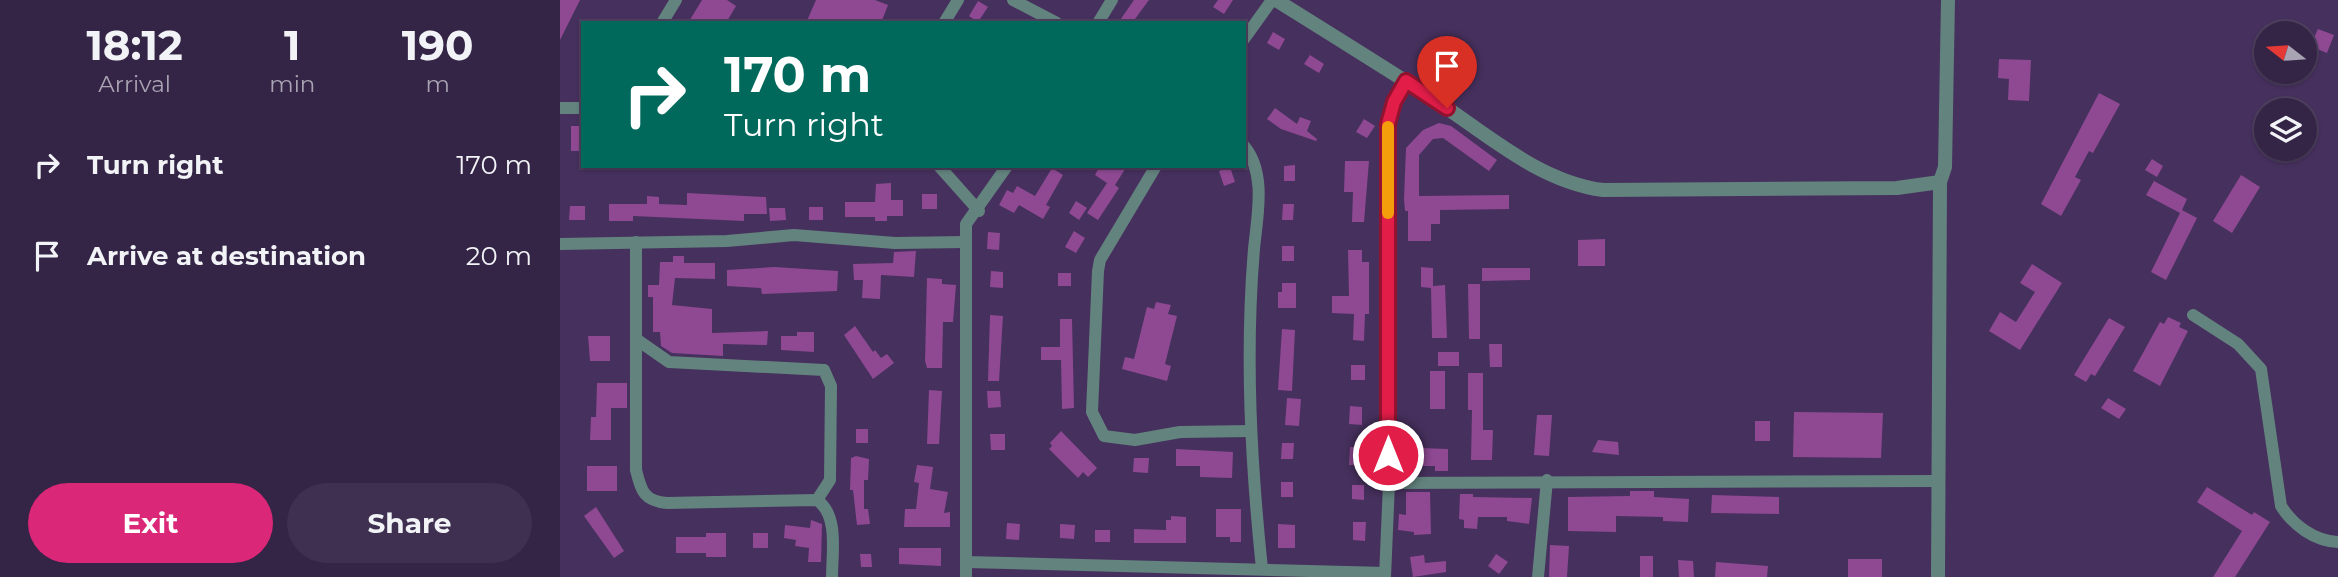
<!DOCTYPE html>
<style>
:root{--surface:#342446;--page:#3f3051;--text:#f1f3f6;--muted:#a9a4b3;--line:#4e415f;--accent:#db2777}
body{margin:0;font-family:Montserrat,sans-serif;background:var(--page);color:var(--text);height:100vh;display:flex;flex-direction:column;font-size:26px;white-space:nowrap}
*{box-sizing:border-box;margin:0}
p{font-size:23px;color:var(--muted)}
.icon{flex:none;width:38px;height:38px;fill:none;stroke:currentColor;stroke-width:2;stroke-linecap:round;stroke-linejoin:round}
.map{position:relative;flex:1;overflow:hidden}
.side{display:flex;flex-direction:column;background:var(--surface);width:560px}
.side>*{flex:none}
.banner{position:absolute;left:21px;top:21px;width:665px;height:147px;border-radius:0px;box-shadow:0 2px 5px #0004,0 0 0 2px var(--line);background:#00695c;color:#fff;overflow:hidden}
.needle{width:46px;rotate:287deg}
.controls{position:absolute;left:1694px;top:21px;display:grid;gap:14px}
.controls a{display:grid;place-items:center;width:63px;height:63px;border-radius:50%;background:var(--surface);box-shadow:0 2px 5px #0004,0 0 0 2px var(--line);font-size:35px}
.pin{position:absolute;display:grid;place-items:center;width:60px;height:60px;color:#fff;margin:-72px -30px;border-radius:50% 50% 50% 0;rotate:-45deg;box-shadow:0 0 7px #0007}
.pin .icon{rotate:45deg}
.me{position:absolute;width:77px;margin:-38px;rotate:0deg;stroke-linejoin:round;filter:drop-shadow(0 0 5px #0008)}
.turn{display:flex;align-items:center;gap:24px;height:147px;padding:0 28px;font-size:32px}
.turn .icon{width:91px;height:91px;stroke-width:2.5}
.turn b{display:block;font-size:49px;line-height:60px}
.eta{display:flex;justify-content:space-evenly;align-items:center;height:119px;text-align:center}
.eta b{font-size:42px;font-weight:700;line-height:49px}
.action{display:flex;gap:14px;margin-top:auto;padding:14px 28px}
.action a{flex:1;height:80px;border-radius:42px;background:var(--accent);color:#fff;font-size:28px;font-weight:700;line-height:80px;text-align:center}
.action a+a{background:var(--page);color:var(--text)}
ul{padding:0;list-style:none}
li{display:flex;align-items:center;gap:21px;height:91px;padding:0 28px}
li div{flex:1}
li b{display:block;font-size:26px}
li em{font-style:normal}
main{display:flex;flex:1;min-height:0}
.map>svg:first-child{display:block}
</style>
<main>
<section class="side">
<div class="eta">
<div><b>18:12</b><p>Arrival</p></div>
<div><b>1</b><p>min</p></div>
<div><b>190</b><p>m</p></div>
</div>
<ul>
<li><svg class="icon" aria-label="right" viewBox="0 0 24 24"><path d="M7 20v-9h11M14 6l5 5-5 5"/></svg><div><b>Turn right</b></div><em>170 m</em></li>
<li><svg class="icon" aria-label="arrive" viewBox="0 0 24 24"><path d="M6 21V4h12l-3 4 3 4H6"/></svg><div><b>Arrive at destination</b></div><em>20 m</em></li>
</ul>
<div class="action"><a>Exit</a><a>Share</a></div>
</section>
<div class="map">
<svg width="1778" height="577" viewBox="0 0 1778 577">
<rect width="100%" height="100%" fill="#46305d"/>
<g fill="#8e4992">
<path d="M0,0H20L0,40Z"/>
<path d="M142,0H167L176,6L166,23H128Z"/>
<path d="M256,0H315L328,5L321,23H246Z"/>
<path d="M574,0H589L572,23H558Z"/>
<path d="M658,0H673L664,14L653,7Z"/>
<path d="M418,1L428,7L418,22L409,16Z"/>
<path d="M1758,29L1774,35L1767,53L1750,46Z"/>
<path d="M713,32L725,39L719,50L707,43Z"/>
<path d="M750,55L764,64L759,73L744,64Z"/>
<path d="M1439,59L1471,60L1469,101L1448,100L1449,79L1438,78Z"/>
<path d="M1539,93L1560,104L1533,153L1529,151L1515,177L1521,180L1501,216L1481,204Z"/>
<path d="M715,108L737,124L740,117L751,121L747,131L757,139L756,141L721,129L707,119Z"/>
<path d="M804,119L815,126L807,138L796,132Z"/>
<path d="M879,123L891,126L937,160L929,171L883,138L873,139L859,155V196L949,195V209L880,210V224H871V241H848V211H845L844,199L846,148L863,130Z"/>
<rect x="11" y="126" width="12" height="25"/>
<path d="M1592,159L1603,166L1597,177L1585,170Z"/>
<path d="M785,161H809L804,222H792L793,192H784Z"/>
<path d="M735,165V181H724V166Z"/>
<path d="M540,166H567L555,185L559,188L538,220L527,213L547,183L535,175Z"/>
<path d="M670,167L675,182L664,186L659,171Z"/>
<path d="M492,168L503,175L486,205L490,207L483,219L459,205L454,213L439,205L447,190L453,193L457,186L475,196Z"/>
<path d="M1681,175L1700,187L1672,233L1653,221Z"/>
<path d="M1594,181L1627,199L1622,210L1637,218L1606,280L1591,272L1620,213L1586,195Z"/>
<path d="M331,183V200H343V216H327V221H315V217H285V202H315L316,184Z"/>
<path d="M127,193L206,197L207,214H184V221L73,216V221H49V204H87V196L99,197V204L127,205Z"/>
<rect x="362" y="194" width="15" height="15"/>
<path d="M516,201L527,208L519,220L509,213Z"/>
<path d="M723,204H734L733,220H722Z"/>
<path d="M10,206H25V220H9Z"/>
<rect x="249" y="207" width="14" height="13"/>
<path d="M209,208H225L226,220L210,221Z"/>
<path d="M514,231L525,238L516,253L505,247Z"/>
<path d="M428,232L440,233L439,250L427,249Z"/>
<path d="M1045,239V266H1018V240Z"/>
<rect x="722" y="246" width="12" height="15"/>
<path d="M788,250H802V262H809V314H805L804,341L793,340L794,314L772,313V296H789Z"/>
<path d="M356,251L354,277L321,275L320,299L302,298L303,280H294L293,264L333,263L334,252Z"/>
<path d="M113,256H124V263H155V279L115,278L112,305L152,309V333L208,331L207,345L163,344V356L112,353L101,346L100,332H93V297H88V285H99L100,262H113Z"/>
<path d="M1472,264L1502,283L1460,350L1429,331L1440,312L1456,322L1475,292L1460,283Z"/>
<path d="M214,267L278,271L277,291L202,294L201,288L167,286V270Z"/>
<path d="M861,267L873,268V286L885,285L887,338H872L871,288L861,287Z"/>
<path d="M922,268H970V280L922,281Z"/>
<path d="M431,271L443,272V288L430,287Z"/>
<rect x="498" y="273" width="13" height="13"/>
<path d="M367,278L382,279V284L396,285L393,322H383L382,368H367L365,361Z"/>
<path d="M722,283H736V308H718V292H722Z"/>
<path d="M908,284H920V339H909Z"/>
<path d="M596,302L611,305L608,314L617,316L605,364L611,366L607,381L562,369L565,357L574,359L587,307L594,309Z"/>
<path d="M430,315L443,316L439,381H428Z"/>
<path d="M1608,317L1621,323L1619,327L1628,331L1600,386L1573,371L1600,322L1604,324Z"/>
<path d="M1549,318L1565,327L1535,376L1531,374L1526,382L1514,375Z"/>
<path d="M500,319H512L514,408L502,409L501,360H481V347H500Z"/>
<path d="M295,326L313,352L315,350L321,358L327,354L334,363L313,379L284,335Z"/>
<path d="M722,329L735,330L732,391L718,390Z"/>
<path d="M237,332H254V352L221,350V336H237Z"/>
<path d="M28,336H50V361H30Z"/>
<path d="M929,344H942V367H930Z"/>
<rect x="878" y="352" width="21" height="14"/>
<rect x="791" y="365" width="14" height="15"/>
<rect x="870" y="371" width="15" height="38"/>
<path d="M908,373H923V430H933L932,460H911L912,410H908Z"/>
<path d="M37,383H67V408H51V440H30L31,417H36Z"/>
<path d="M369,390L382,391L379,444H367Z"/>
<path d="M427,391H440L441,407L428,408Z"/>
<path d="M727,398L741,399L739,426L725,425Z"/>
<path d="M1548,398L1566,409L1559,419L1541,408Z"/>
<path d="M790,406L802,407V425L789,424Z"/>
<path d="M1234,412L1323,413L1321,458L1233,457Z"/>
<path d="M977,415H992L989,456L974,455Z"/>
<rect x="1195" y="421" width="15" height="20"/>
<rect x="296" y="429" width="12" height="14"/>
<path d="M501,431L537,468L528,477L523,472L518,478L489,449L492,446L490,443Z"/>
<path d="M430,434H445V450H431Z"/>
<path d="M1038,440L1058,442L1059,455L1032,452Z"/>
<path d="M722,443H734L733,459H721Z"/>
<path d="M790,447H802L801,465H789Z"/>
<path d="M860,448L888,449V471H875V466H860Z"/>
<path d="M616,449L673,452L672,478L640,477V466H616Z"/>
<path d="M296,456L309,459L308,480H304V509H308L310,524L297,525L293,490H290L291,458Z"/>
<path d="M574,458H589L588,473L573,472Z"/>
<path d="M357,465L373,467L370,489L388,492L384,513L390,512V527H344L345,509H356L359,483L354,482Z"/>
<rect x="27" y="466" width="30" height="25"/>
<rect x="721" y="482" width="12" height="15"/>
<path d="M792,485H804V500L792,499Z"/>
<path d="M1647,487L1692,515L1694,512L1710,522L1675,577H1653L1682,531L1637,502Z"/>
<path d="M1070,491H1094V497L1129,499L1128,522L1103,521V517L1056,516V532L1008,531V497L1070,496Z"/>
<path d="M846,492H870L871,534L854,535V532L838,530L839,514L846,515Z"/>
<path d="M900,494H913V497L972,498L969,524L947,521V517H918L917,529L904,528V520L899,519Z"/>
<path d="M1152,495L1219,497V514L1151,513Z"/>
<path d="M36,507L64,551L54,558L24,516Z"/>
<path d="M656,509H681V542H670V537H656Z"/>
<path d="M611,516L626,517V543H574V529L606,530V520H611Z"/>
<path d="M251,520L262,524L261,562H248L249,548L235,546L236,540L224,538L225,525L250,528Z"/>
<path d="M793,522H806L805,541L793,540Z"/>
<path d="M447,523L460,524L459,540L446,539Z"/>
<path d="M500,524L515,525L514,539L500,538Z"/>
<path d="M718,524L735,525V548H718Z"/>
<rect x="535" y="530" width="15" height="12"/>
<path d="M146,533H166V557H146V553H116V537H146Z"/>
<rect x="193" y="533" width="15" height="15"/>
<path d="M990,545L1009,546L1007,577H989Z"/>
<path d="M339,548H381V566L339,564Z"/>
<path d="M300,554H311L312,567H301Z"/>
<path d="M936,554L948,562L939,574L928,566Z"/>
<path d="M864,555L865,563L886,561V572L853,577L850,557Z"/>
<rect x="1080" y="556" width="13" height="21"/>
<rect x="1288" y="559" width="34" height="18"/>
<path d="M1118,560L1133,561L1134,577H1119Z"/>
<path d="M1156,562L1208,566L1207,577H1155Z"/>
</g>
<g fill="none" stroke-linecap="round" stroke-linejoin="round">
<g stroke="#63837e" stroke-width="12">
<path d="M453,0L497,23"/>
<path d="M102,23L116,0"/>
<path d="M384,23L398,0"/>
<path d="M538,23L552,0"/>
<path d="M684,39L712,0"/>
<path d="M0,108H23"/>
<path d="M684,146C707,173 697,217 694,249C685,356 691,463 702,569"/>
<path d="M379,166L419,211"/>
<path d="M596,166L540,260L538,271L532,412L544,436L575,440L620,432L691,431"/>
<path d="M76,242V470C81,491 84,501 107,503L257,500C279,515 272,553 272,577"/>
<path d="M0,244L167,241L234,235L335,243L406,242"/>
<path d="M1633,315L1678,344L1701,369L1721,506C1733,525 1754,541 1778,542"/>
<path d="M76,339L109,362L264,370L271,386L270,480L257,500"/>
<path d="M829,483L1377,481"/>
<path d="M406,562L825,573"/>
<path d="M406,577V224L447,166"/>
<path d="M825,577L829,483L828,124L834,102L846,81"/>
<path d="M978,577L987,480"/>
</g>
<g stroke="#63837e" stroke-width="14">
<path d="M716,0C769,33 822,66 875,100C928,135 980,182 1043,190L1337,188L1380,182L1385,167L1388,0"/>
<path d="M1378,577L1380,182"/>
</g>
</g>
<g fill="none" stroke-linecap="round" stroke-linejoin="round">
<defs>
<path id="route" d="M828,455V124L834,102L846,81L887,108"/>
</defs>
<use href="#route" stroke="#92132f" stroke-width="18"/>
<use href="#route" stroke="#e11d48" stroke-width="12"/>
<path stroke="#f59e0b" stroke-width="12" d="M828,127V213"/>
</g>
</svg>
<div class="controls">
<a><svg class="needle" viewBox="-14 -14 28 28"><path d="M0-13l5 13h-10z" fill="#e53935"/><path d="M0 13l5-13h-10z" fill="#a9a4b3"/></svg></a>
<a><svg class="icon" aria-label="layers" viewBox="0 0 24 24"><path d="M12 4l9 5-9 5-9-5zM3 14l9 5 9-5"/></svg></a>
</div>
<div class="pin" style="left:887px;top:108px;background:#d93025"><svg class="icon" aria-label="arrive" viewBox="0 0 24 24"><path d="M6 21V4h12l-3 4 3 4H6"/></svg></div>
<svg class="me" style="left:828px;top:455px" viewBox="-20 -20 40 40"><circle r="17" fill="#e11d48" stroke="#fff" stroke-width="3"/><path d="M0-11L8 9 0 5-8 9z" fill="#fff"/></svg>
<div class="banner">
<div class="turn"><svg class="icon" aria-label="right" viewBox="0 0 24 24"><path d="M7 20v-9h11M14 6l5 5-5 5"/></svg><div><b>170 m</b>Turn right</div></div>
</div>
</div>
</main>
